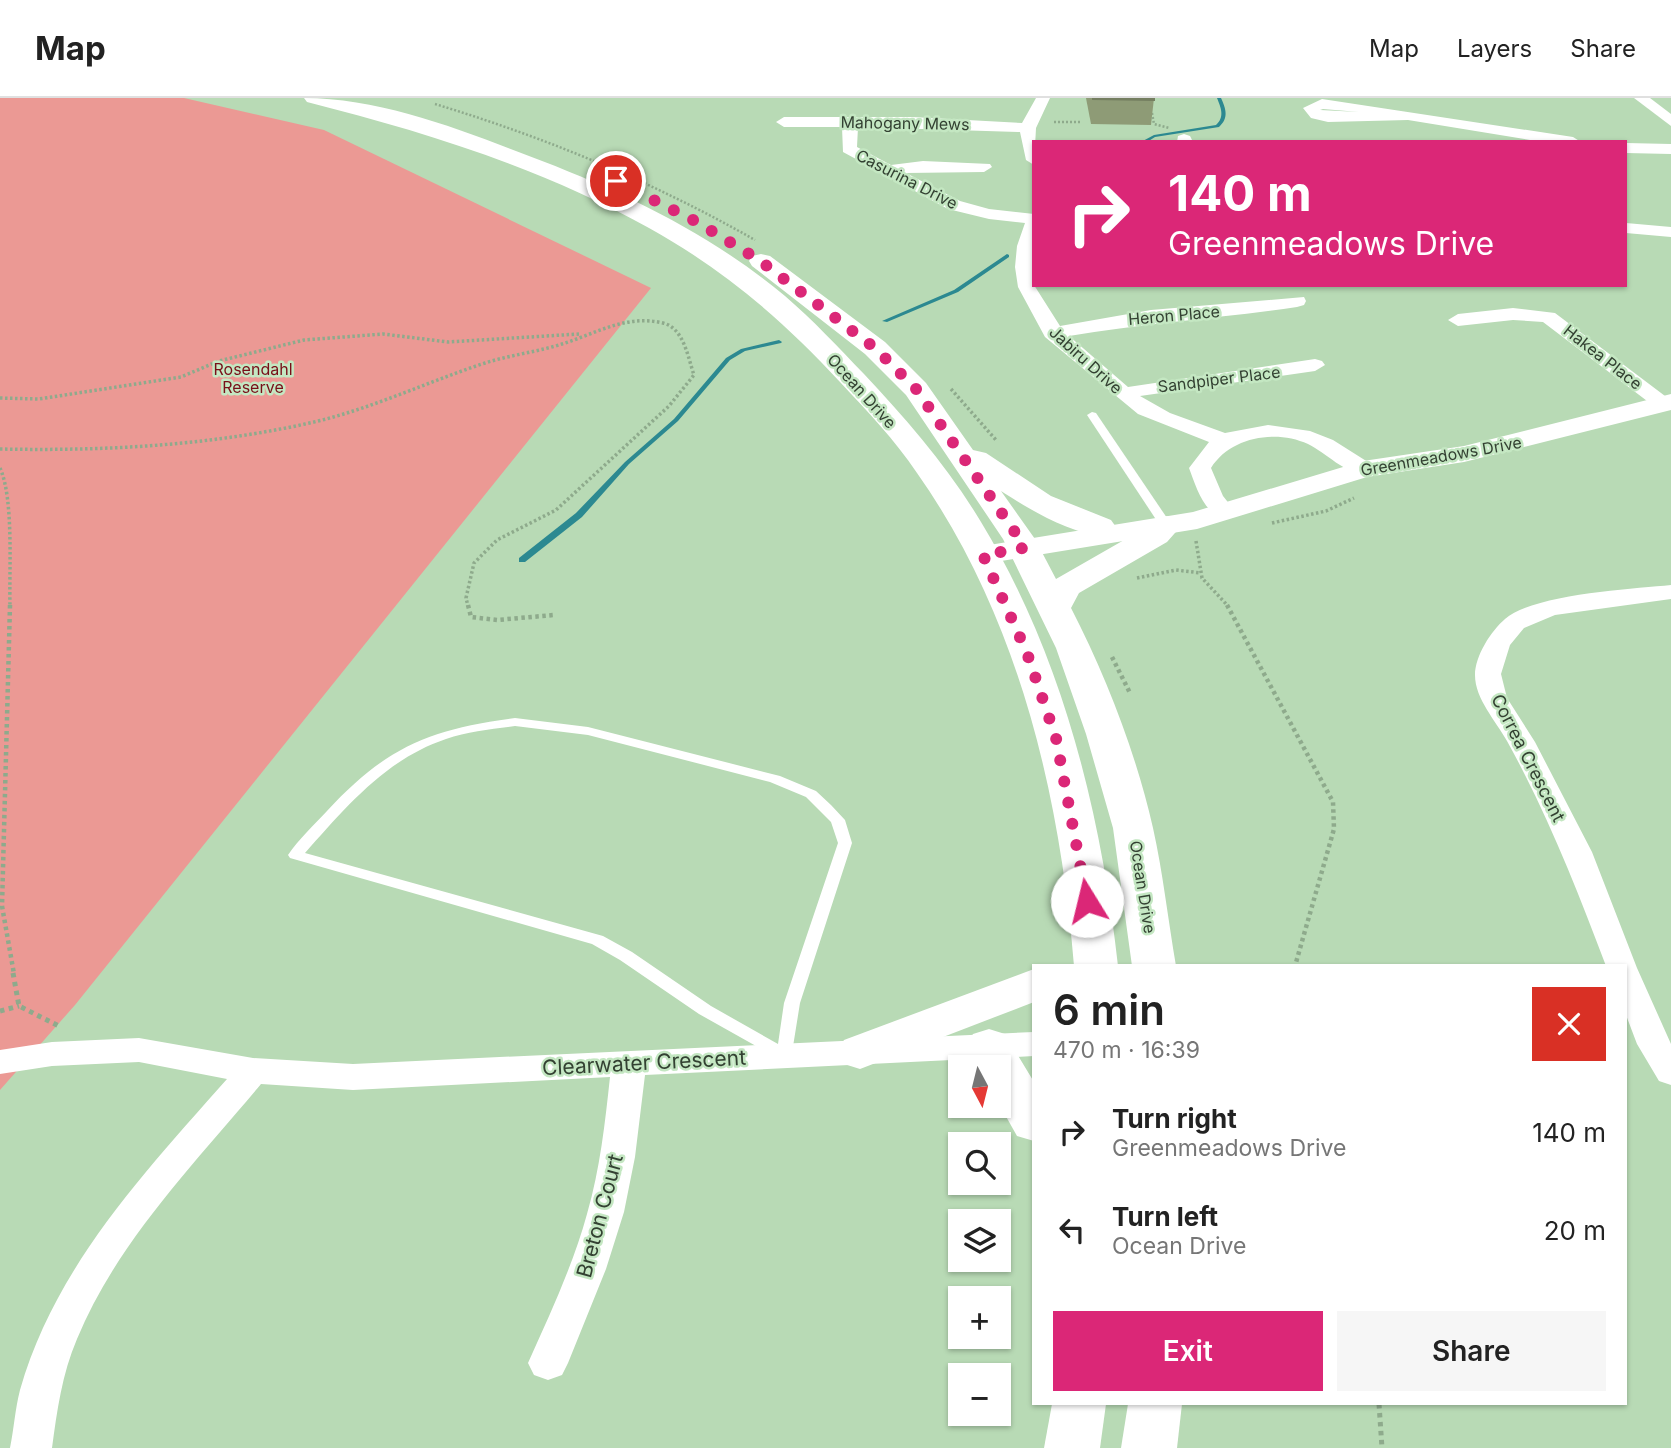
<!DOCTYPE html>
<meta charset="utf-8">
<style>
:root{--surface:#fff;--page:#f6f6f6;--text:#222;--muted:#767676;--line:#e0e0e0;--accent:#db2777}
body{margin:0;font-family:Inter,sans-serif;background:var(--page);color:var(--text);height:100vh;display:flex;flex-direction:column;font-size:26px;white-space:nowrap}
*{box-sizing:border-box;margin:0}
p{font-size:23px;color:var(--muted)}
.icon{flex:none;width:38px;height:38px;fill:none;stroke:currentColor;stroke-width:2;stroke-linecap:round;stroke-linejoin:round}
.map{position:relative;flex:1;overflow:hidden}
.panel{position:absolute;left:1032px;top:866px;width:595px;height:441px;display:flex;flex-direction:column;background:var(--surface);border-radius:0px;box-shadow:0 2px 5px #0004}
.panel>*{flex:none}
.hud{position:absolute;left:1032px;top:42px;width:595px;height:147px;border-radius:0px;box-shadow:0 2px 5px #0004;background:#db2777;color:#fff;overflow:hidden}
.needle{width:46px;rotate:173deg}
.buttons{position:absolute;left:948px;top:957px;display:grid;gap:14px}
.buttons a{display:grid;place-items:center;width:63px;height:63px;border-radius:0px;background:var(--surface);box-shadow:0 2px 5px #0004;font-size:35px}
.pin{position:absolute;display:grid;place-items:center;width:60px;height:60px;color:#fff;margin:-30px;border:4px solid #fff;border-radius:50%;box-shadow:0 2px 7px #0007}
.me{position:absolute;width:77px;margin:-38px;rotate:351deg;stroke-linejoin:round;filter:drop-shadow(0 0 5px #0008)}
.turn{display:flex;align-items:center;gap:24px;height:147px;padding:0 21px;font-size:32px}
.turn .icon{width:91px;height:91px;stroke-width:2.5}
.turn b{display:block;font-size:49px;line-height:60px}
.round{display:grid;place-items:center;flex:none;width:74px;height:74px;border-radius:0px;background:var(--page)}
.overview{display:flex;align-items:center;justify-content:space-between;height:119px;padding:0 21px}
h1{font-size:42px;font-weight:600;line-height:52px}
.cta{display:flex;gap:14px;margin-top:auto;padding:14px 21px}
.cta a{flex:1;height:80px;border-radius:0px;background:var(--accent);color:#fff;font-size:28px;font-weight:600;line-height:80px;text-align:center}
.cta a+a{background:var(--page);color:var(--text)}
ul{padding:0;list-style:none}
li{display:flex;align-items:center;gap:21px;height:98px;padding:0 21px}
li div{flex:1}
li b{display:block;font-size:26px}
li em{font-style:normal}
header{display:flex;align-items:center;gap:42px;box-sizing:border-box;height:98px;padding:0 35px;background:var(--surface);border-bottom:2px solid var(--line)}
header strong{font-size:33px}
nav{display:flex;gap:38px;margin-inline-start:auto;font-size:24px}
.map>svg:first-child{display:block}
</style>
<header>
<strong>Map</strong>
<nav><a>Map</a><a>Layers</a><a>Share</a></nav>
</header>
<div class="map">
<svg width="1671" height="1350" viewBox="0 0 1671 1350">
<rect width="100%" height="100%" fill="#b8dab5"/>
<path fill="#eb9994" d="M0,0H184L324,32L651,190L75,907L0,992Z"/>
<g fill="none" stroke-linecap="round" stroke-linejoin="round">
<g fill="#2c8991" fill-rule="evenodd">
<path d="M1217,0H1221C1226,11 1229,20 1219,29L1155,39L1147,44H1141L1154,37L1216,27C1225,19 1221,10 1217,0Z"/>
<path d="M1007,156L1009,157V159L958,194L887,224L882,223L954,192Z"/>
<path d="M779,242L782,244L781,245L745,253L730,262L678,323L629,366L582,419L525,464H519V460L576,415L625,364L674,321L726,260L741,251Z"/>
</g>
<g stroke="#8eaa8c" stroke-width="2.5" stroke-dasharray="2 2" stroke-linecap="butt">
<path d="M435,6C547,40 653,84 755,142"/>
<path d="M1152,15L1154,26L1169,30"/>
<path d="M1054,24H1081"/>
</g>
<g stroke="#8eaa8c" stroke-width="3.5" stroke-dasharray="2.5 2.5" stroke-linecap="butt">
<path d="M951,291L996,342"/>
<path d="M0,300L39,301L181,279L219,263L304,242L383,236L448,244L579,236"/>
<path d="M0,351C103,353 204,348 305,326C367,313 424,285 485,265C510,257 537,254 562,246C595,236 626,216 663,225C684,230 688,260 694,277L669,308L556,412L497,442L474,465L466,500L468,508"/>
<path d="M0,370C14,401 9,472 10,508"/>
<path d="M1272,425L1326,413L1354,400"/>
<path d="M1196,443L1202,480L1228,508"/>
<path d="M1137,480L1176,472L1201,475"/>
</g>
<g stroke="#8eaa8c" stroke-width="4.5" stroke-dasharray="3.5 3.5" stroke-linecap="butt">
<path d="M10,507L2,808L14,876"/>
<path d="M468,507L471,519L497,522L554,517"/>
<path d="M1227,507L1333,704L1334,731L1295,868"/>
<path d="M1112,559L1130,595"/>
</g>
<g stroke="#8eaa8c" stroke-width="5" stroke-dasharray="4.5 4.5" stroke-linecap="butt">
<path d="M13,875L19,908L61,929"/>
<path d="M0,913L19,908"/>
<path d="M1379,1306L1382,1350"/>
</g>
<g fill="#fff" fill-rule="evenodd">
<path d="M1092,314L1096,315L1167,420L1165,422H1157L1155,420L1087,317Z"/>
<path d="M515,620L588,629L780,678L816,693L831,707L845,722L852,745L800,905L791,961L785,963L779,961L699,916L620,862L592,846L290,760L288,757C299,741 314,727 327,713C386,649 430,631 515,620ZM515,628L588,637L770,684L806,699L831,724L838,745L784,905L778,946L711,908L632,854L603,838L305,755C346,709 386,661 446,641C468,633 492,631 515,628Z"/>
</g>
<g fill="#fff" fill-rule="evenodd">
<path d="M1036,0H1050L1036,30L1034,67L1026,62L1020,34L858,29L857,49L891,67L923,63L990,66L992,69L984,74L906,75L960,103L989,111L1034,116V187L1060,228L1151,212L1304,199L1306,203L1304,207L1297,209C1221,220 1145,225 1069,238L1128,289L1315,261L1322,263L1325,267L1315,273L1140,298L1170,315L1225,335L1268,327L1310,333L1333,342L1371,366L1374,371L1371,376C1350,381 1327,355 1308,346C1276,331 1230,339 1211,370L1223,398L1235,413L1224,420C1203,415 1196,388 1189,370L1209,344L1138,316L1045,239L1018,189L1015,169L1017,148L1025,125L989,121L948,111L843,54L842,29H784L776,24L784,19H912L1022,25Z"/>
<path d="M1634,0H1650L1671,16V28Z"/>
<path d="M1322,1L1573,39L1581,44H1542L1408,22L1328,24L1311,20L1303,10ZM1323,11L1359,14L1320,12Z"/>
<path d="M1184,36L1190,38L1193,44H1177L1178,38Z"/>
<path d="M1626,45L1671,46V56L1626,55Z"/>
<path d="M1626,125L1671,129V139L1626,135Z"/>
<path d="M1513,210L1555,215L1669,301L1671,307L1662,311L1655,309L1543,224L1513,222L1458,228L1448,222L1458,216Z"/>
<path d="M1671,487V501L1555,517L1524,530L1510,547L1501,576L1507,600L1535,644L1592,754L1637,870L1671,946V987L1659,983L1637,946L1626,917V868H1606C1577,791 1547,715 1507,643C1496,623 1475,601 1475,577C1475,558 1491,533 1505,521C1534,496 1631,491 1671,487Z"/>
<path d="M1034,934V958L645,977L635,1059L624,1114L606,1171L568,1265L562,1277L548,1282L534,1277L528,1265C550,1216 573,1167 587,1116C600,1071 605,1025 610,979L353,992L261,986C195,1065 117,1144 77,1241C62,1276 57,1313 52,1350H10C14,1331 15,1311 20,1292C55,1169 144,1075 227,981L139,964L52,968L0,976V952L52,944L139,940L253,960L353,966Z"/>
</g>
<path fill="#fff" fill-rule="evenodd" d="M1671,296V312L1464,364L1367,379L1197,431L983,466L972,463L968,457L972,451L983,448L1193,414L1363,363L1464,348Z"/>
<g fill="#fff" fill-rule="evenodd">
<path d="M304,0C380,0 459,31 529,58C620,92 711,136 785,198C813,222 838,249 864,276C907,322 948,369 981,424C1062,557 1101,714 1118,868H1074C1060,696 1018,518 917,375C895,342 867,313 840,284C783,222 723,171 649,130C542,70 425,34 307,4Z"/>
<path d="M761,156L770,158L885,244L926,285L973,352L986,355L1051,398L1111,422L1116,429L1111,436C1081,443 1027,410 1001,393L1035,441L1056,481L1145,430C1156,419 1162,416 1177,420L1182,427L1167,444L1079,495L1071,510C1106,578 1136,655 1153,730C1163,775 1168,822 1176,868H1132L1113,730L1086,636L1056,550L1003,441L906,297L865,256L752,168L749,163L752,158Z"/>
<path d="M1034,871V904L860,971L844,966L837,954L844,942Z"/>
<path d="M989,931L1005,936L1034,984V1043L1017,1038L999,1006V970H978L966,948L973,936Z"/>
<path d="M1052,1306H1106L1100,1350H1044Z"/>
<path d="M1128,1306H1182L1177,1350H1121Z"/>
</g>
</g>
<path fill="#8e9b76" d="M1086,0H1154L1151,27L1091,26Z"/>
<path fill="#a5b489" stroke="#747e60" stroke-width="2" d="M1093,0H1154V2L1093,1Z"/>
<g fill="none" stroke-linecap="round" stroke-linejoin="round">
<path stroke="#db2777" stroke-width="12" stroke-dasharray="0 21.6" d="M616,83L697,124L759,162L875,250L916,291L1019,440L1024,450L983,457L1027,555L1056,640L1087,803"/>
</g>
<g text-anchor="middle" stroke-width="5" stroke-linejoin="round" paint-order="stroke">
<g font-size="16" fill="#334132" stroke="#c4e7c2">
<text transform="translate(905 25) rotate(1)" y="6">Mahogany Mews</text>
<text transform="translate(907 81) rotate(27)" y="6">Casurina Drive</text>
<text transform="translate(1174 217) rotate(-5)" y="6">Heron Place</text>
<text transform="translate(1603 259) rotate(38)" y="6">Hakea Place</text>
<text transform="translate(1086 262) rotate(42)" y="6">Jabiru Drive</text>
<text transform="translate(1219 281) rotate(-7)" y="6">Sandpiper Place</text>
<text transform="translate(862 293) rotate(48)" y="6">Ocean Drive</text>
<text transform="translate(1441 358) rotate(-10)" y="6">Greenmeadows Drive</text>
<text transform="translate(1143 789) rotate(81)" y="6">Ocean Drive</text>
</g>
<g font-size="16" fill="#780f19" stroke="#c4e7c2">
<text x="253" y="277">Rosendahl<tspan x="253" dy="18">Reserve</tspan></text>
</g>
<g font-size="18" fill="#334132" stroke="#c4e7c2">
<text transform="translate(1528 660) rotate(63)" y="6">Correa Crescent</text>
</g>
<g font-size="21" fill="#334132" stroke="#c4e7c2">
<text transform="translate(644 965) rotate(-3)" y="7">Clearwater Crescent</text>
<text transform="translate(600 1118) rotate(-75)" y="7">Breton Court</text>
</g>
</g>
</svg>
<div class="buttons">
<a><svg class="needle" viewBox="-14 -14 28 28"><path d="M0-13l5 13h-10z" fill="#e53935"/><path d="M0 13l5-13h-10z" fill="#767676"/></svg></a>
<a><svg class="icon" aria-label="search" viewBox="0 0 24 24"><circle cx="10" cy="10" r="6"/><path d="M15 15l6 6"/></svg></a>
<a><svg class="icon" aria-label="layers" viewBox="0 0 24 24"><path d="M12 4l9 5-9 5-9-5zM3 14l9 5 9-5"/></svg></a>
<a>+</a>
<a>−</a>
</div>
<div class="pin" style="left:616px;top:83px;background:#d93025"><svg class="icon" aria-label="arrive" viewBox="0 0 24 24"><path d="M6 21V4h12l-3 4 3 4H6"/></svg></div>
<svg class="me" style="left:1087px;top:803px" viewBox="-20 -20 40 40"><circle r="19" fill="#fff"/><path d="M0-13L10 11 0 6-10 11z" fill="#db2777"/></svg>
<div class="hud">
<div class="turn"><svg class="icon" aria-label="right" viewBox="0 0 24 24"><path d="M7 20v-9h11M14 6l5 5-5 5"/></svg><div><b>140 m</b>Greenmeadows Drive</div></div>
</div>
<section class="panel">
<div class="overview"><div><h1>6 min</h1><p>470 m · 16:39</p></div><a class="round" style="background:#d93025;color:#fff"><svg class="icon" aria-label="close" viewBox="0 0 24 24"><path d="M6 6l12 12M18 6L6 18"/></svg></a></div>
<ul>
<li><svg class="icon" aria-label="right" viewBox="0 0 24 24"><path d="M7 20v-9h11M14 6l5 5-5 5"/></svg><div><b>Turn right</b><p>Greenmeadows Drive</p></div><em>140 m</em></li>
<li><svg class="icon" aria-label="left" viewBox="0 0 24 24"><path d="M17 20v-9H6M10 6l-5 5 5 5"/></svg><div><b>Turn left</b><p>Ocean Drive</p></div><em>20 m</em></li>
</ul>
<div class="cta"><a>Exit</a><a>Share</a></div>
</section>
</div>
